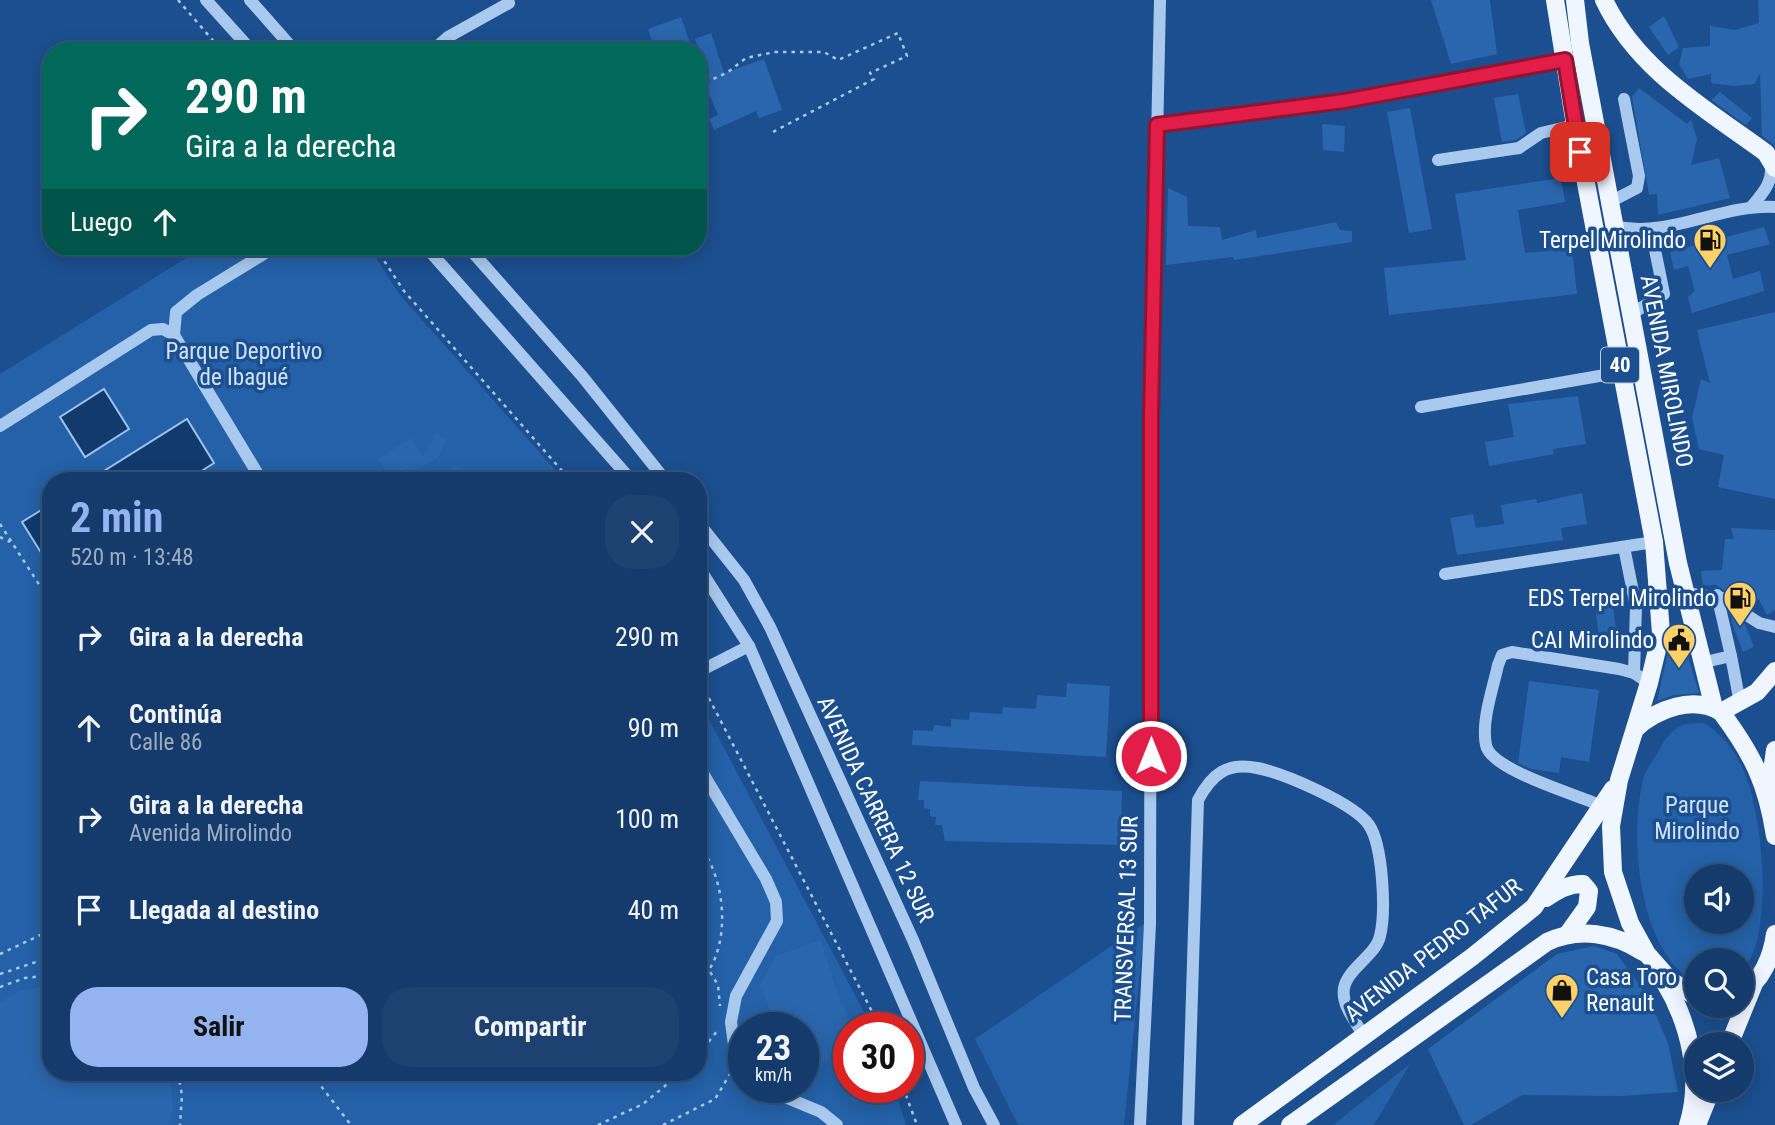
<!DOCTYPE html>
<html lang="es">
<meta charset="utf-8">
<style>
:root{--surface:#143b6b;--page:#1d4271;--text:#f1f3f6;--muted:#9dadc1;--line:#33557e;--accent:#95b2f1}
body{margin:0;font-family:"Roboto Condensed",sans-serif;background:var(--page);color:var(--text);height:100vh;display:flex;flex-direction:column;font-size:26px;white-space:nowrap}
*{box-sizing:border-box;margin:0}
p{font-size:23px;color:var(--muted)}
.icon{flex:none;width:38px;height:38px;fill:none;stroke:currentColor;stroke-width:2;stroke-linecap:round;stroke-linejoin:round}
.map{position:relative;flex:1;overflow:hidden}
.drawer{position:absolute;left:42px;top:472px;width:665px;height:609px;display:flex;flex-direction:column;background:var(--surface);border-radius:28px;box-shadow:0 4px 18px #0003,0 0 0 2px var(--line)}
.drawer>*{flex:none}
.guide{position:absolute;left:42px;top:42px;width:665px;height:214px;border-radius:28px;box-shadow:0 4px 18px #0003,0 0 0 2px var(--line);background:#00695c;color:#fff;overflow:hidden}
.controls{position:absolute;left:1684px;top:864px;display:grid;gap:14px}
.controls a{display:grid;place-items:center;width:70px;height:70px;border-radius:50%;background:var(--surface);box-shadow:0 4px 18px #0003,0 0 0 2px var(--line);font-size:35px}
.speed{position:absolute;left:728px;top:1012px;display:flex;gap:14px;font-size:35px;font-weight:700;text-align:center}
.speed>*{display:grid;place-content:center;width:91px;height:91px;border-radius:50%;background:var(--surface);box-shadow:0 4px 18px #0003,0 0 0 2px var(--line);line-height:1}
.speed small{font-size:18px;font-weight:400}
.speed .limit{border:10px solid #d22;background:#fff;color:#111}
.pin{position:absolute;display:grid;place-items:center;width:60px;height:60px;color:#fff;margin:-30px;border-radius:14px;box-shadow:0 4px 10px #0006}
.me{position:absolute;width:77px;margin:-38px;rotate:0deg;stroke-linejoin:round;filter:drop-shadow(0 0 5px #0008)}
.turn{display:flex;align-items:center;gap:24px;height:147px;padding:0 28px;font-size:32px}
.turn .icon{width:91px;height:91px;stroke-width:2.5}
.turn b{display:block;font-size:49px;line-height:60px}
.then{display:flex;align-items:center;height:66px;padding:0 28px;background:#0003;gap:14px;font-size:26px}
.round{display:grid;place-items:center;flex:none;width:74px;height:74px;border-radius:28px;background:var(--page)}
.head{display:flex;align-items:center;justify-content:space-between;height:119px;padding:0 28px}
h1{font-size:42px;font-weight:700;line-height:52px;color:var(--accent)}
.action{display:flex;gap:14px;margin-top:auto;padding:14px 28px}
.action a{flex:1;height:80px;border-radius:28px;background:var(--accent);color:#111;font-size:28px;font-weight:700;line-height:80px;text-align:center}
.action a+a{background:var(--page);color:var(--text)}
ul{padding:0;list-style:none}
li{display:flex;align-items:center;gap:21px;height:91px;padding:0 28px}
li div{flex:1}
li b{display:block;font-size:26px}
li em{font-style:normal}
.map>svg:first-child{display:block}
</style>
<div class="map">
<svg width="1775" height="1125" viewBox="0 0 1775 1125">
<rect width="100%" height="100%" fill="#1b4f8f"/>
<g fill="#2461a8" fill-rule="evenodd">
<path d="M204,247H369L400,295L565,481H51V1073H698V699L872,1027H849V1087H894L906,1125H0V374ZM744,1027H803V1087H744Z"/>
<path d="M1704,723C1724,735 1737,754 1746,776C1763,822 1775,935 1741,974V961H1696V983C1638,952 1629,837 1643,780C1645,770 1653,761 1658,752C1663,742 1671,729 1683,725C1689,723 1698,723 1704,723ZM1696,877H1741V922H1696Z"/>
<path d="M1145,923L1124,1125H1018L975,1039Z"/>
<path d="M1410,1064L1374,1125H1333Z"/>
</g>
<g fill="#123a6d" stroke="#9cc4f0" stroke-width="2">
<path d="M104,389L129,429L85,457L60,417Z"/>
<path d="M187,419L214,463L186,481H100L96,476Z"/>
<path d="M51,504V566L50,567L22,522Z"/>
</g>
<g fill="#2a66ad">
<path d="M1431,0H1490L1497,54L1451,64Z"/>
<path d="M1758,0H1775V146L1762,136L1760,73L1755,84L1734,86L1711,83V74L1688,79L1679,64L1683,48L1710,46V26L1735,30L1759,23Z"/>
<path d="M1664,16L1679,47L1668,55L1649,27Z"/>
<path d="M681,17L691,46L678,51H655L648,29Z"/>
<path d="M711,33L724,73L764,59L782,110L759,118L756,111L714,130L709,119L718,115L705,85L711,83L695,39Z"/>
<path d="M1639,88L1687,124L1691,120L1697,139L1691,165L1719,158L1730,198L1658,215L1657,194L1649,195L1632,97Z"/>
<path d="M1720,92L1752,118L1746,125L1711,100Z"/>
<path d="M1518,94L1526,133L1516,140L1502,142L1494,98Z"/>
<path d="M1410,108L1432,229L1409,233L1387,112Z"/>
<path d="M1322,124L1345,126L1344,152L1323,150Z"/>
<path d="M1561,178L1565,202L1518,210L1525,253L1572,248L1577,294L1389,315L1384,268L1466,260L1455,194Z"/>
<path d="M1168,188L1187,197L1188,226L1220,227L1222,240L1256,230L1257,238L1336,222L1340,230L1352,231V242L1234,260L1233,257L1166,265Z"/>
<path d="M1764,227L1770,244L1727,255L1733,279L1760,271L1764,291L1692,313L1688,297L1695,291L1688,266L1674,270L1670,252Z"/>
<path d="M1775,312V499L1718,487L1724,455L1699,449L1692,418L1701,379L1710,383L1697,330Z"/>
<path d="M1578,396L1586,444L1553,449L1554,454L1489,466L1485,442L1514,437L1508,404Z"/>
<path d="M435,433L447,439L438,458L410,473L407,468L390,479L378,459L411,438L423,458Z"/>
<path d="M454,465L497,479V481H449Z"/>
<path d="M1582,493L1587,524L1561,528L1563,540L1457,555L1450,518L1473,514L1476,528L1504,524L1501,505L1536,499L1537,503Z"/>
<path d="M1731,528L1775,530V610L1767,615L1759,600L1736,602L1730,609L1734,617L1745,624L1754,647L1743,652L1734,629L1728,604L1730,594L1716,585L1703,586L1701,571L1722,570L1725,539H1734Z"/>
<path d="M1612,600L1619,650H1600L1595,601Z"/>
<path d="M1681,633L1699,693L1674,695L1657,701L1672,635Z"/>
<path d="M1529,681L1599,690L1589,762L1561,757L1559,773L1531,769L1518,763Z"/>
<path d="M1067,683L1110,686L1106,757L912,745L913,730L933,731L934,725L951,727V719L969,720L970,712L1002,714L1003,707L1036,709L1037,695L1066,697Z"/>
<path d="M920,781L1122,791L1121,845L945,841L942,825H935L936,817L930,816V809L924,808V800H918Z"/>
<path d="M821,940L836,990L852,1027H849V1087H885L854,1103L832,1059L814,1066L803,1079V1027H777L760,985L776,956Z"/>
<path d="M1594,946L1617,954L1648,997L1668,1043L1678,1092L1621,1096L1522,1095L1471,1125H1464L1428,1049L1557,954Z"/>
<path d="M51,985V1073H170L173,1108L169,1125H0V1002L20,991Z"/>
</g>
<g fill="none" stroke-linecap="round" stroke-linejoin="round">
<path stroke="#3d69a0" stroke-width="12" stroke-dasharray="12 6" stroke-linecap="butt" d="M1725,599L1739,610"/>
<g stroke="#a9c9ee" stroke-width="2.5" stroke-dasharray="3.5 5" stroke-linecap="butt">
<path d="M178,0L222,51"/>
<path d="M698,80L705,83L728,72L746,58L775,52H824L838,60L898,33L907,56L870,73L874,79L771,133"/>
<path d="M375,247L404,291L571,481"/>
<path d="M0,524L51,603"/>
<path d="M0,537L10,542"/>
<path d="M701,683L880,1027"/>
<path d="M698,844C724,874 731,935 709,970L718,985L720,1006"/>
<path d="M0,954L51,930"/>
<path d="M0,974L51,957"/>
<path d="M0,987L25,978L51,975"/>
<path d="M698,1055L718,1030"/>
<path d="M178,1073L182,1095L180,1125"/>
<path d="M311,1073L351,1125"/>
<path d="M903,1087L917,1125"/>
<path d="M598,1125L643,1104L681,1073"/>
<path d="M663,1125L715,1099L730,1074"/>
</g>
<g stroke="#a9c9ee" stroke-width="12">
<path d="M206,0L252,51"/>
<path d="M250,0L295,51"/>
<path d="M432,51L448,37L509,3"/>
<path d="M1157,125L1344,101L1565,60"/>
<path d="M1438,160L1519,148L1541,133L1575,125"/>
<path d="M1610,202L1637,188L1639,176L1624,99"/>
<path d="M1752,206C1763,193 1775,180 1770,161"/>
<path d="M1614,226C1669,239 1720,204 1775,207"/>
<path d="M426,247L632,481"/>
<path d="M468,247L582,376L666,481"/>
<path d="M1631,314L1664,294L1651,230"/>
<path d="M174,335L176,312L197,295L275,247"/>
<path d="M1421,407L1622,372"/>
<path d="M0,426L151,330L163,329L174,335L262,481"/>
<path d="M698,522L744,580L770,627L913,940L974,1088L994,1125"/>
<path d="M1624,547L1636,607L1634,673"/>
<path d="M698,566L749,646L956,1125"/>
<path d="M1445,574L1654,542"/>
<path d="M1685,593L1722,598"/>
<path d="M1739,610L1759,623L1775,627"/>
<path d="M1731,656L1740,703"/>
<path d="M1705,662L1731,656L1717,595"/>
<path d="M698,672L749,646"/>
<path d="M698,765L766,879L776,902L777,921L736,996L731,1022L734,1045L744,1071"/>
<path d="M1602,806C1578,795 1490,770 1486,745C1481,721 1493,689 1498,665L1502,655L1512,652L1619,669L1634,673L1649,683"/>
<path d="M761,1087L821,1112L837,1125"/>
<path d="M1140,1125L1150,924L1151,417L1160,0"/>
<path d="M1188,1125L1198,800C1212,774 1227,762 1257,768C1283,773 1354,803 1369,825C1383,846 1386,912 1380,936C1376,955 1348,968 1344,988C1341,1005 1356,1022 1364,1036"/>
</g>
<g stroke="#f0f6ff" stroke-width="18">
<path d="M1555,0L1575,125L1654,542L1661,633L1649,683L1619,780L1611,826L1613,872L1630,923L1647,954L1670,980L1696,997"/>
<path d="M1575,0L1580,43L1678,563L1714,708"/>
<path d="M1604,0C1637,70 1706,109 1766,153L1775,168"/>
<path d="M1721,712L1757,692L1775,671"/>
<path d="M1635,729C1657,709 1693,695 1721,712C1753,755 1767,783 1775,836"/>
<path d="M1769,793L1775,750"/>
<path d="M1546,898C1558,890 1568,884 1583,884L1589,891L1587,907L1567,935"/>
<path d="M1664,981C1689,1022 1703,1078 1688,1125"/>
<path d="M1741,993C1762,982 1772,956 1775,934"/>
<path d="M1729,1045L1753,986"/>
<path d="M1242,1125L1472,957L1534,907L1613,789"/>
<path d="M1290,1125L1547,942C1579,927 1614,933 1643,952"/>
<path d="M1697,1125L1711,1090"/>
</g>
</g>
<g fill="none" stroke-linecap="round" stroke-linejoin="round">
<defs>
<path id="route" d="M1151,756V417L1157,125L1344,101L1565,60L1580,152"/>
</defs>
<use href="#route" stroke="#92132f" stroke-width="18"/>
<use href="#route" stroke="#e11d48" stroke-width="12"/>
</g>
<defs>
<symbol id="fuel-pin" viewBox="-11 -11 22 30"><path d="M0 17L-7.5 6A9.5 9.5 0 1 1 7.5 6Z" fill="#ffd166" stroke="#1b4f8f"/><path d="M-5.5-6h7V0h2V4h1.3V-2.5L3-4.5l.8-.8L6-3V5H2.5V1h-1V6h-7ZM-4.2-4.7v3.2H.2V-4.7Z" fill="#111"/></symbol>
<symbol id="civic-pin" viewBox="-11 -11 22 30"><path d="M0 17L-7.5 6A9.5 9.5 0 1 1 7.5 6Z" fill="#ffd166" stroke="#1b4f8f"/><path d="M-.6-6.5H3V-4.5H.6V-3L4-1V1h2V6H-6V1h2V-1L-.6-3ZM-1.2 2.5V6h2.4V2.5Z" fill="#111"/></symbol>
<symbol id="shop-pin" viewBox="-11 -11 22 30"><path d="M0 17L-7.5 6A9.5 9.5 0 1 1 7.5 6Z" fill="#ffd166" stroke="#1b4f8f"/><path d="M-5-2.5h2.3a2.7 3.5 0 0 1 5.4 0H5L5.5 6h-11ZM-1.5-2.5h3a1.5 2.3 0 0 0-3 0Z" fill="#111"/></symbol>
</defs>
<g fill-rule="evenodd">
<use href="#fuel-pin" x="1691" y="221" width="38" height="52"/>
<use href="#fuel-pin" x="1721" y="579" width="38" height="52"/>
<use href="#civic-pin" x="1660" y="621" width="38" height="52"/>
<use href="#shop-pin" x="1543" y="971" width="38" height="52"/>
</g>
<g text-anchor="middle" stroke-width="7" stroke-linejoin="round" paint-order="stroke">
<rect fill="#1b4f8f" stroke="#bbcadd" stroke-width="2" x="1601" y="347.5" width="38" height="35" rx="5"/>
<g font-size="21" font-weight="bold" fill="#fff">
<text x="1620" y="372">40</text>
</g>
<g font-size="23" fill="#fff" stroke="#1b4f8f" text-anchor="end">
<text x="1686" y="248">Terpel Mirolindo</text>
<text x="1716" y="606">EDS Terpel Mirolindo</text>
<text x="1654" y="648">CAI Mirolindo</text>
<text x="1586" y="985" text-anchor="start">Casa Toro<tspan x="1586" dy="26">Renault</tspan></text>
</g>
<g font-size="23" fill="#cfe3fa" stroke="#1b4f8f">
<text x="244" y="359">Parque Deportivo<tspan x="244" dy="26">de Ibagué</tspan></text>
<text x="1697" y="813">Parque<tspan x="1697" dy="26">Mirolindo</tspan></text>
</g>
<g font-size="23" fill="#fff" stroke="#1b4f8f">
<text transform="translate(1667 371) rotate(79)" y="8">AVENIDA MIROLINDO</text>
<text transform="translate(876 809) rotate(65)" y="8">AVENIDA CARRERA 12 SUR</text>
<text transform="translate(1126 919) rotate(-88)" y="8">TRANSVERSAL 13 SUR</text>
<text transform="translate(1433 950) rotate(-38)" y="8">AVENIDA PEDRO TAFUR</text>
</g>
</g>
</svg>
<div class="controls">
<a><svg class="icon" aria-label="sound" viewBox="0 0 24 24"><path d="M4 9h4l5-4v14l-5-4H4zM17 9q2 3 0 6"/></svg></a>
<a><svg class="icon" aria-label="search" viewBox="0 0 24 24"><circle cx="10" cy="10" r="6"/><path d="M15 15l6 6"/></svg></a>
<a><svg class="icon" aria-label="layers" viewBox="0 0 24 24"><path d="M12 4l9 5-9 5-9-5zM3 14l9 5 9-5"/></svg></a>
</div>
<div class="speed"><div>23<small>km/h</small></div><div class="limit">30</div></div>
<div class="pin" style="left:1580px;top:152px;background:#d93025"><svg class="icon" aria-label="arrive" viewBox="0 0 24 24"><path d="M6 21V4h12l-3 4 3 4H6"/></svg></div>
<svg class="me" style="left:1151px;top:756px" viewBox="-20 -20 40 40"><circle r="17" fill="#e11d48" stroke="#fff" stroke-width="3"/><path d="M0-11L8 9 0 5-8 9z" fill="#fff"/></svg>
<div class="guide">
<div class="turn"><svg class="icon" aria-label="right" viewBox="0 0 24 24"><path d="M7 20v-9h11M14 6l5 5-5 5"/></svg><div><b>290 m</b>Gira a la derecha</div></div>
<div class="then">Luego<svg class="icon" aria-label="ahead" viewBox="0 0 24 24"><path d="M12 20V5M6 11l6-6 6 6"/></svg></div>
</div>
<section class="drawer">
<div class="head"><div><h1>2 min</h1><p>520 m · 13:48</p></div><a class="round"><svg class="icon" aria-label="close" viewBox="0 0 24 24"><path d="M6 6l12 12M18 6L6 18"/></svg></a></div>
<ul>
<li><svg class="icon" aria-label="right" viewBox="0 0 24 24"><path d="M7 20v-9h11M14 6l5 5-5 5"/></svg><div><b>Gira a la derecha</b></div><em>290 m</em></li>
<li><svg class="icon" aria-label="ahead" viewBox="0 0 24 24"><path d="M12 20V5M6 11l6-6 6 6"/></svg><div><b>Continúa</b><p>Calle 86</p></div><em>90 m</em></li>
<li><svg class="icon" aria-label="right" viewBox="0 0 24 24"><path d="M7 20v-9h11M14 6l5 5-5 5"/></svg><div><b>Gira a la derecha</b><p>Avenida Mirolindo</p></div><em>100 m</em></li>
<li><svg class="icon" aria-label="arrive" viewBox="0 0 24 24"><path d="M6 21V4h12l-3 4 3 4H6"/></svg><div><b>Llegada al destino</b></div><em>40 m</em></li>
</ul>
<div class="action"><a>Salir</a><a>Compartir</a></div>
</section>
</div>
